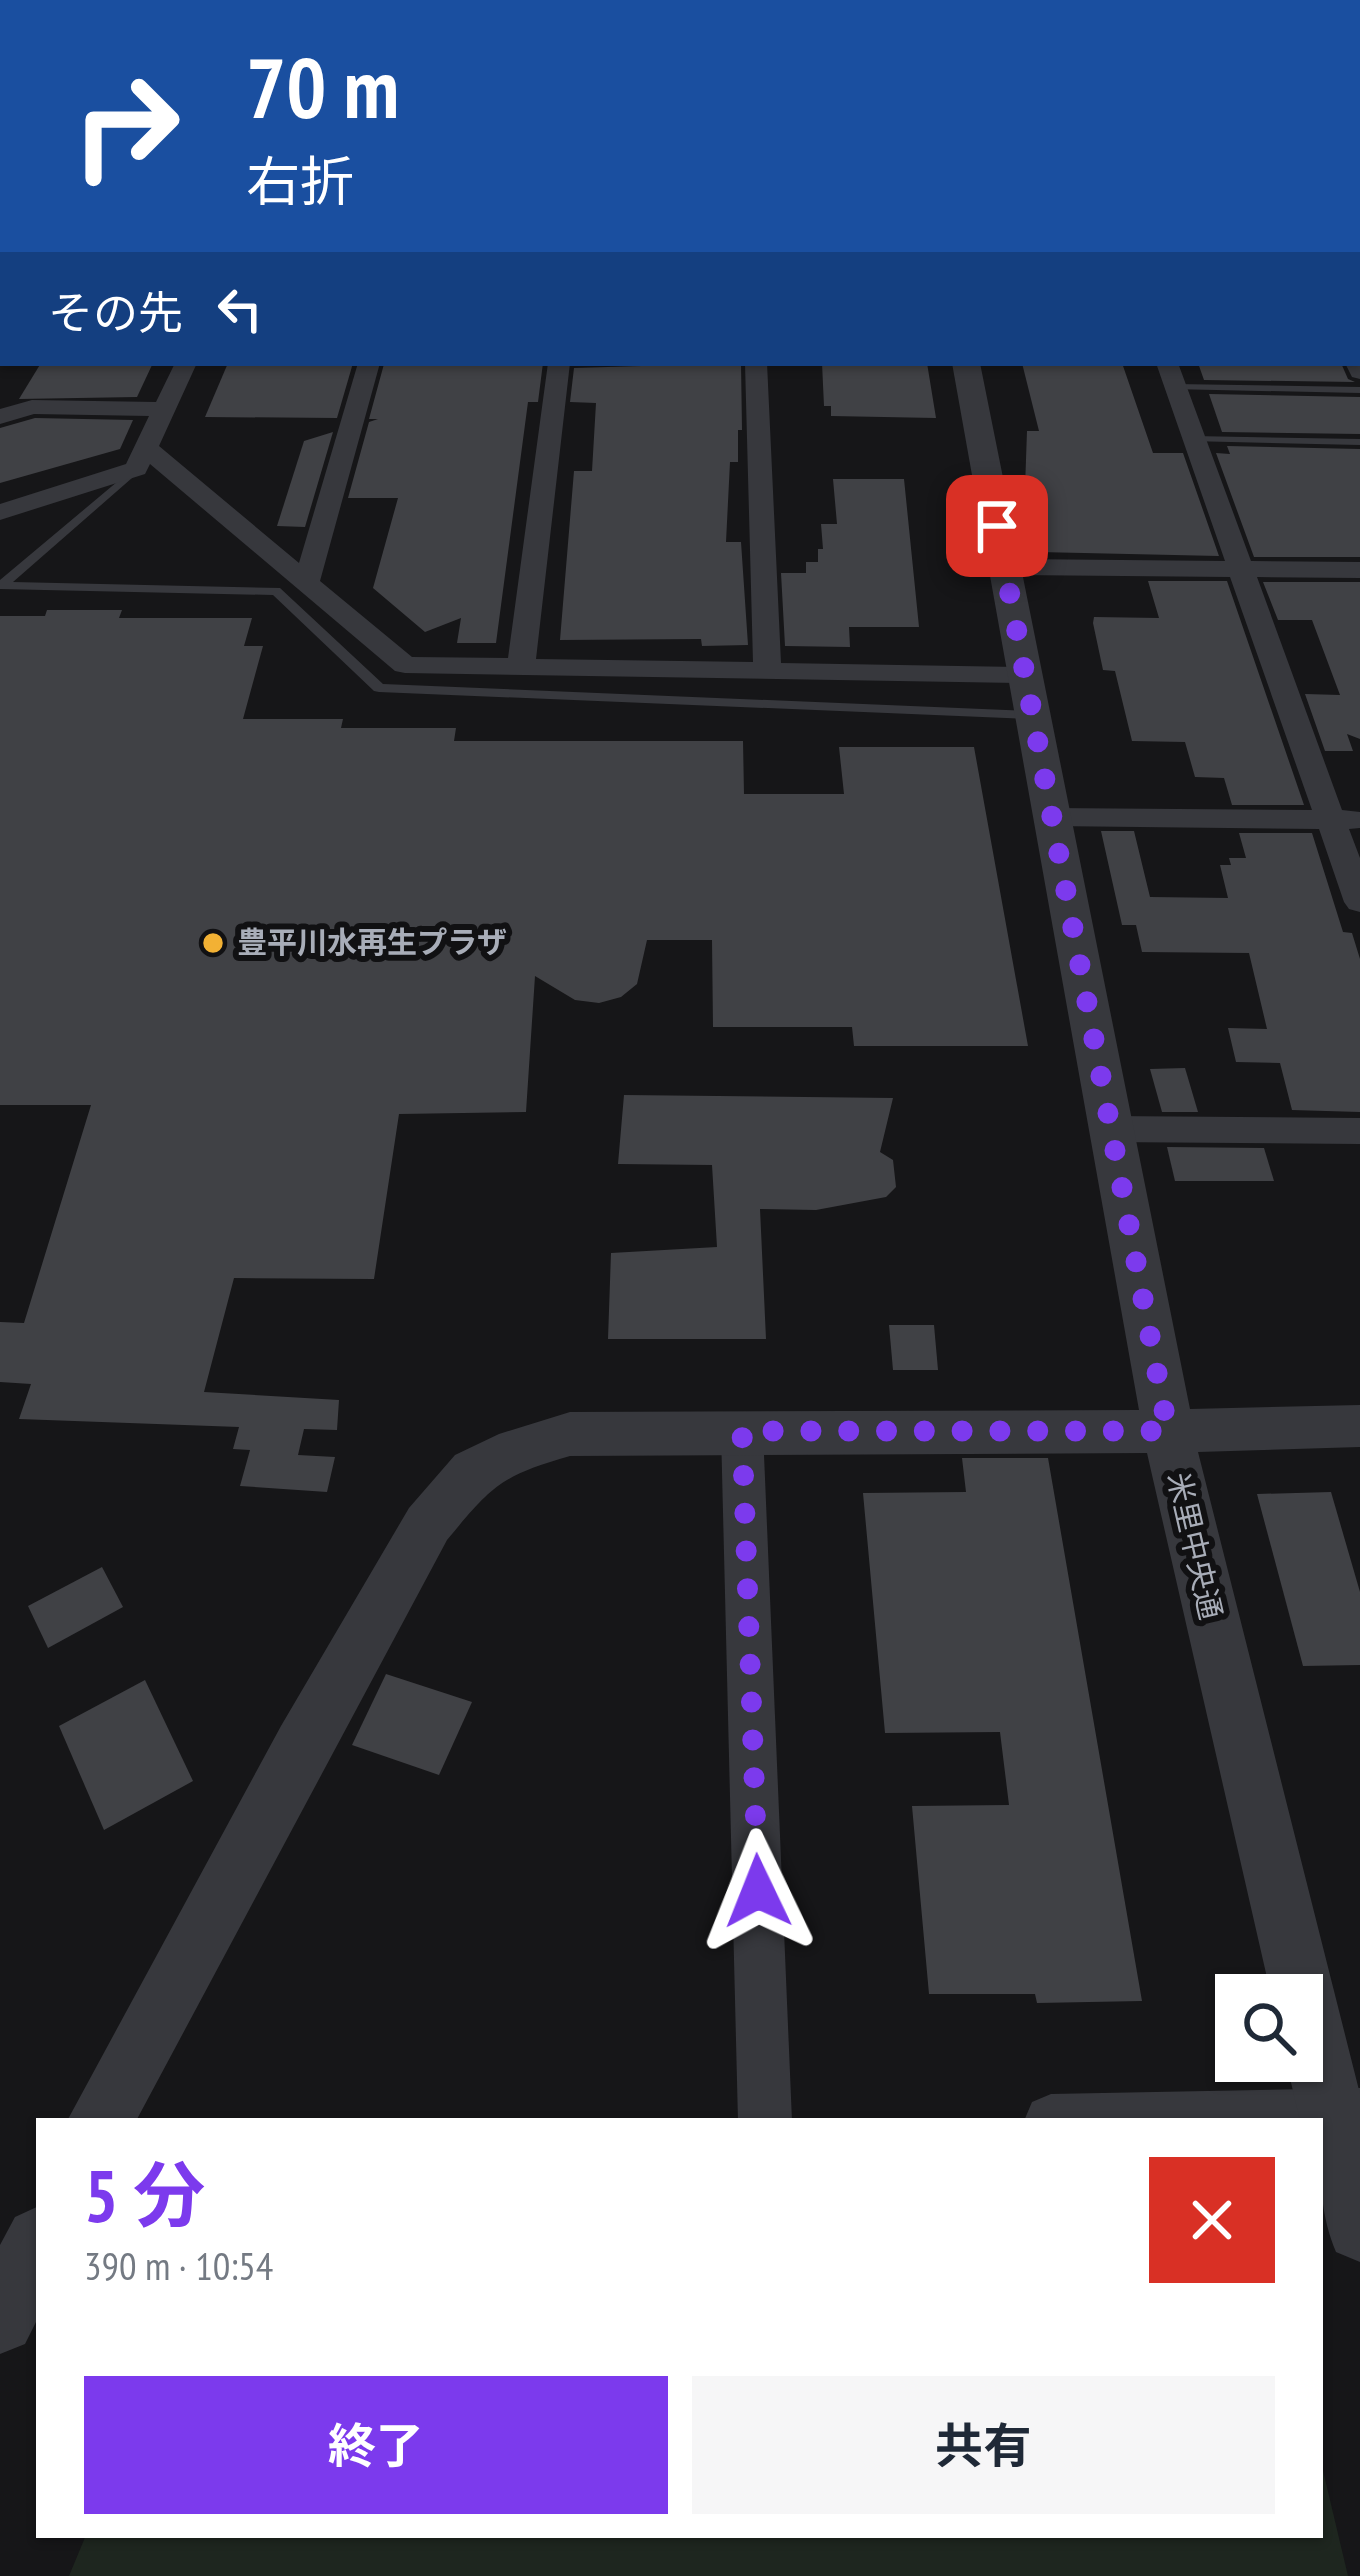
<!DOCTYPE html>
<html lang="ja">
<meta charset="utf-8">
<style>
:root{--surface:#fff;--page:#f6f6f7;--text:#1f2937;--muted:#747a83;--accent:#7c3aed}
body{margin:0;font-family:"PT Sans Narrow","Noto Sans JP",sans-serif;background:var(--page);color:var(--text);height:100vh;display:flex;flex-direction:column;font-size:45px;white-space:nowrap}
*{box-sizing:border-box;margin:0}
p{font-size:39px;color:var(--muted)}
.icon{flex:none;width:66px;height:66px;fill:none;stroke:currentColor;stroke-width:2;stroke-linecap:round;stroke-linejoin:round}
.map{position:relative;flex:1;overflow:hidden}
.drawer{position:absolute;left:36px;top:2118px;width:1287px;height:420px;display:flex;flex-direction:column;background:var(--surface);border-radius:0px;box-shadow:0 3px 9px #0004}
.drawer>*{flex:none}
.guide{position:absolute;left:0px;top:0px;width:1362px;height:366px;box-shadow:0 3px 9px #0004;background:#1a4fa0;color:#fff;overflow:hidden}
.fabs{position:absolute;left:1215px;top:1974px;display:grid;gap:24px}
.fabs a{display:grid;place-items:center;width:108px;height:108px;border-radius:0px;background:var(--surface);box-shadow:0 3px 9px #0004;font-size:60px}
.pin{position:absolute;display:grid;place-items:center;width:102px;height:102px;color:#fff;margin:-51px;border-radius:24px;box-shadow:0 6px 18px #0006}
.me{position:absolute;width:132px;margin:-66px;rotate:358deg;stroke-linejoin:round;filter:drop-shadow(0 0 9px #0008)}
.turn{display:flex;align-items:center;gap:42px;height:252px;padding:0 48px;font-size:54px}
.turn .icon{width:156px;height:156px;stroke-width:2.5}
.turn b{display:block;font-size:84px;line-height:102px}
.then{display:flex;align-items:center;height:114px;padding:0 48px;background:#0003;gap:24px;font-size:45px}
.round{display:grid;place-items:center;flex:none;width:126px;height:126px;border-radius:0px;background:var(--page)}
.headline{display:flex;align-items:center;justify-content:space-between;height:204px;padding:0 48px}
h1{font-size:72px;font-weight:700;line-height:90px;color:var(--accent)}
.button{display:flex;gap:24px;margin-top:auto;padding:24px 48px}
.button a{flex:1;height:138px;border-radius:0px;background:var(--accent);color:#fff;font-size:48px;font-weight:700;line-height:138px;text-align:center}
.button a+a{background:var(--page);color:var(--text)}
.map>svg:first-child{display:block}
</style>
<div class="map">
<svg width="1360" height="2576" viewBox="0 0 1360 2576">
<rect width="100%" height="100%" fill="#161618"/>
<path fill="#1e261f" d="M1320,2458L1348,2576H69L86,2535H1320Z"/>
<g fill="#404145">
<path d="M41,363H103L152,365L137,397L19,399Z"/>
<path d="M228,363H353L337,418L205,417Z"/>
<path d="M543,363L538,402H528L496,643H457L461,618L425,632L373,588L398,498H348L369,422L378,419H369L384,364Z"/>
<path d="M741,363L742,430H738V462H730L726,542H741L748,645L702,646L701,639L560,640L574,471H592L596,403L570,402L574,368Z"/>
<path d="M822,363H927L936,418L831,416V406H824Z"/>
<path d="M1022,363H1122L1153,453H1183L1219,556L1038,552L1025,488L1027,431H1039Z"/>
<path d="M1198,363H1341L1348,379L1355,382L1204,380Z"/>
<path d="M1209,394L1360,397V434L1222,432Z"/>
<path d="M35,418L133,420L120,449L0,483V428Z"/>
<path d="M333,432L305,527L277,526L304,441Z"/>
<path d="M1227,446L1360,449V557H1254L1216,453L1230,454Z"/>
<path d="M833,479H904L919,627H849L850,647L785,646L781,573H806V562H818V549H823L821,524H837Z"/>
<path d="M1148,581H1227L1304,805H1232L1224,778L1195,777L1185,742L1132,741L1115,671L1103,670L1093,623L1094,617L1159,618Z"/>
<path d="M1263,582H1360V739L1347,734L1353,751H1325L1305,694L1340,695L1312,620H1278Z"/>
<path d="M47,610H122L119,618H252L244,646H263L243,719H343L341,728H456L454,741H743L744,794H844L839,747H974L1028,1046H854L852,1027H713L712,940H647L637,984L621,997L599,1003L575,1000L535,976L526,1112L399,1114L374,1279L234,1278L204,1392L339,1400L337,1430L304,1429L298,1455L335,1457L327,1492L240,1486L250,1450L233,1449L239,1427L19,1419L31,1384L0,1382V1322L24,1323L91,1105H0V616H45Z"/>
<path d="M1101,831H1134L1150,897L1228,898L1220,865H1231L1229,858H1246L1239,833H1312L1343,932L1352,933L1360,959V1112L1292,1110L1280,1063L1236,1062L1228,1028L1267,1029L1249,953L1142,952L1136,925H1122Z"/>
<path d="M1185,1068L1198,1112H1162L1150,1069Z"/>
<path d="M624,1095L893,1098L880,1152L893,1160L896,1187L886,1197L816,1210L760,1209L766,1339H608L611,1253L717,1247L712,1165L618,1164Z"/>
<path d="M1167,1147L1264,1148L1274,1181H1175Z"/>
<path d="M889,1325H934L938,1370H893Z"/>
<path d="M962,1458H1048L1142,2001L1037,2003L1035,1994H929L912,1806L1009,1805L1000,1732L885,1733L863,1493L966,1492Z"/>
<path d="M1331,1492L1360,1592V1665L1303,1666L1257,1494Z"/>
<path d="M102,1567L123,1607L48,1648L28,1606Z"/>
<path d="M386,1674L472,1702L439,1775L352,1745Z"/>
<path d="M145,1680L193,1781L104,1830L59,1726Z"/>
</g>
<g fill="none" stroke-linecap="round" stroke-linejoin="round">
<g fill="#37383d" fill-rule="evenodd">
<path d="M1175,384L1360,387V393L1171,389V385Z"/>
<path d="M1193,436L1360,439V445L1189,441L1188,439Z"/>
<path d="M136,466L140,467V471L13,582L280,588L383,684L1031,711L1038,715L1031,719L379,692L374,691L273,595L0,589V580Z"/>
</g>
<g fill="#37383d" fill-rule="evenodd">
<path d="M86,0H105L107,3H88Z"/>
<path d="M316,0H344L314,3Z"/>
<path d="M475,0H513L515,3H477Z"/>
<path d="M615,0H632L613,3Z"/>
<path d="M0,41L3,42V53L0,52Z"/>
<rect x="1359" y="72" width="1" height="10"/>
<path d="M3,73V83L0,84V74Z"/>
<rect x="0" y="139" width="3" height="12"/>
<rect x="1359" y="148" width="1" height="12"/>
<rect x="1359" y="192" width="1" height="13"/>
<rect x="0" y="236" width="3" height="12"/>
<rect x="1359" y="244" width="1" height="12"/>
<path d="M3,324V338L0,339V325Z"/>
<rect x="1359" y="328" width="1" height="14"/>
<path d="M1359,357H1360V379L1352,377L1345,363H1359Z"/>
<path d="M175,363H197L159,446L299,563L358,363H380L320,581L412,657L508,658L548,363H570L536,659L753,662L745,363H767L781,663L1023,667L1037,675L1023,683L405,673L395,671L150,464L145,474L0,520V504L126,464L149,416L34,414L0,424V409L32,400L156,402Z"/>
<path d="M1156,363H1178L1251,561L1360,562V578L1257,577L1342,810L1360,812V828L1349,829L1360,858V912L1349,909L1344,902L1319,829L1051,826L1036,817L1051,808L1312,810L1230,577L1005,575L992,567L1005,559L1225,561Z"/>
<path d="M1108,1116L1360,1118V1144L1108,1142L1095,1138L1090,1129L1095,1120Z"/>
<path d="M742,1414L757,1419L763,1431L792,2121H738L721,1431L727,1419Z"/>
<path d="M1360,2088V2142L1320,2143V2121H1024L1032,2102L1051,2094Z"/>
</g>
<g fill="#37383d" fill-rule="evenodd">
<path d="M37,0H70L35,3Z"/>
<path d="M888,0H908L909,3H889Z"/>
<rect x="0" y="6" width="3" height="12"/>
<path d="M952,363H980L1190,1409L1360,1405V1447L1198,1452L1360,2094V2262L1336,2252C1318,2209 1320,2168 1320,2121H1300L1286,2061H1302V1995H1271L1147,1453L570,1456C500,1476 492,1486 447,1540L136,2121H67L281,1726L409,1508L455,1455L499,1434L570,1412L1139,1410Z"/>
<path d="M39,2206V2316L25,2344L0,2354V2245L15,2217Z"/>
</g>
<g fill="#53555c" fill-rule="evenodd">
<path d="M932,0H983L985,3H934Z"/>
<path d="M1075,0H1131L1133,3H1077Z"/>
</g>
</g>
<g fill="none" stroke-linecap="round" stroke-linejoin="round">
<path stroke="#7c3aed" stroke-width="21" stroke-dasharray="0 37.8" d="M758,1891L742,1431H1168L997,526"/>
</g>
<circle fill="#f2b134" stroke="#111113" stroke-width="4.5" cx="213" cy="943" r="12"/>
<g text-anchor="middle" stroke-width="12" stroke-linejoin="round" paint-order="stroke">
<g font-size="30" font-weight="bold" fill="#a8adb8" stroke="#111113" text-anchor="start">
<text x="237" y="953">豊平川水再生プラザ</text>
</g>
<g font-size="30" fill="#a8adb8" stroke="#111113">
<text transform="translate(1194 1546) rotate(77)" y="10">米里中央通</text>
</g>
</g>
</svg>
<div class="fabs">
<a><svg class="icon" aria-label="search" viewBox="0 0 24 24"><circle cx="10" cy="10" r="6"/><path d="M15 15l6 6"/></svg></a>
</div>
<div class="pin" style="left:997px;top:526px;background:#d93025"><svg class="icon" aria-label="arrive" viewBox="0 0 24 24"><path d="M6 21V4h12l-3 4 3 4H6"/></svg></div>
<svg class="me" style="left:758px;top:1891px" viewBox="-20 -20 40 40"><path d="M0-17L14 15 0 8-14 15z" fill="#7c3aed" stroke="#fff" stroke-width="4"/></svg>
<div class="guide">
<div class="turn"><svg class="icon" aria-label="right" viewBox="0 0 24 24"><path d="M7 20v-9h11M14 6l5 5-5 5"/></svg><div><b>70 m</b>右折</div></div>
<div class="then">その先<svg class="icon" aria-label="left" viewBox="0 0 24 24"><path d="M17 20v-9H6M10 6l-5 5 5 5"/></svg></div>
</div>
<section class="drawer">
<div class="headline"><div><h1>5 分</h1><p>390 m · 10:54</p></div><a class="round" style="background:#d93025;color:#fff"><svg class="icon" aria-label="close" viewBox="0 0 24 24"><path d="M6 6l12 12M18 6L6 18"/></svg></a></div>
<div class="button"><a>終了</a><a>共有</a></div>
</section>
</div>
